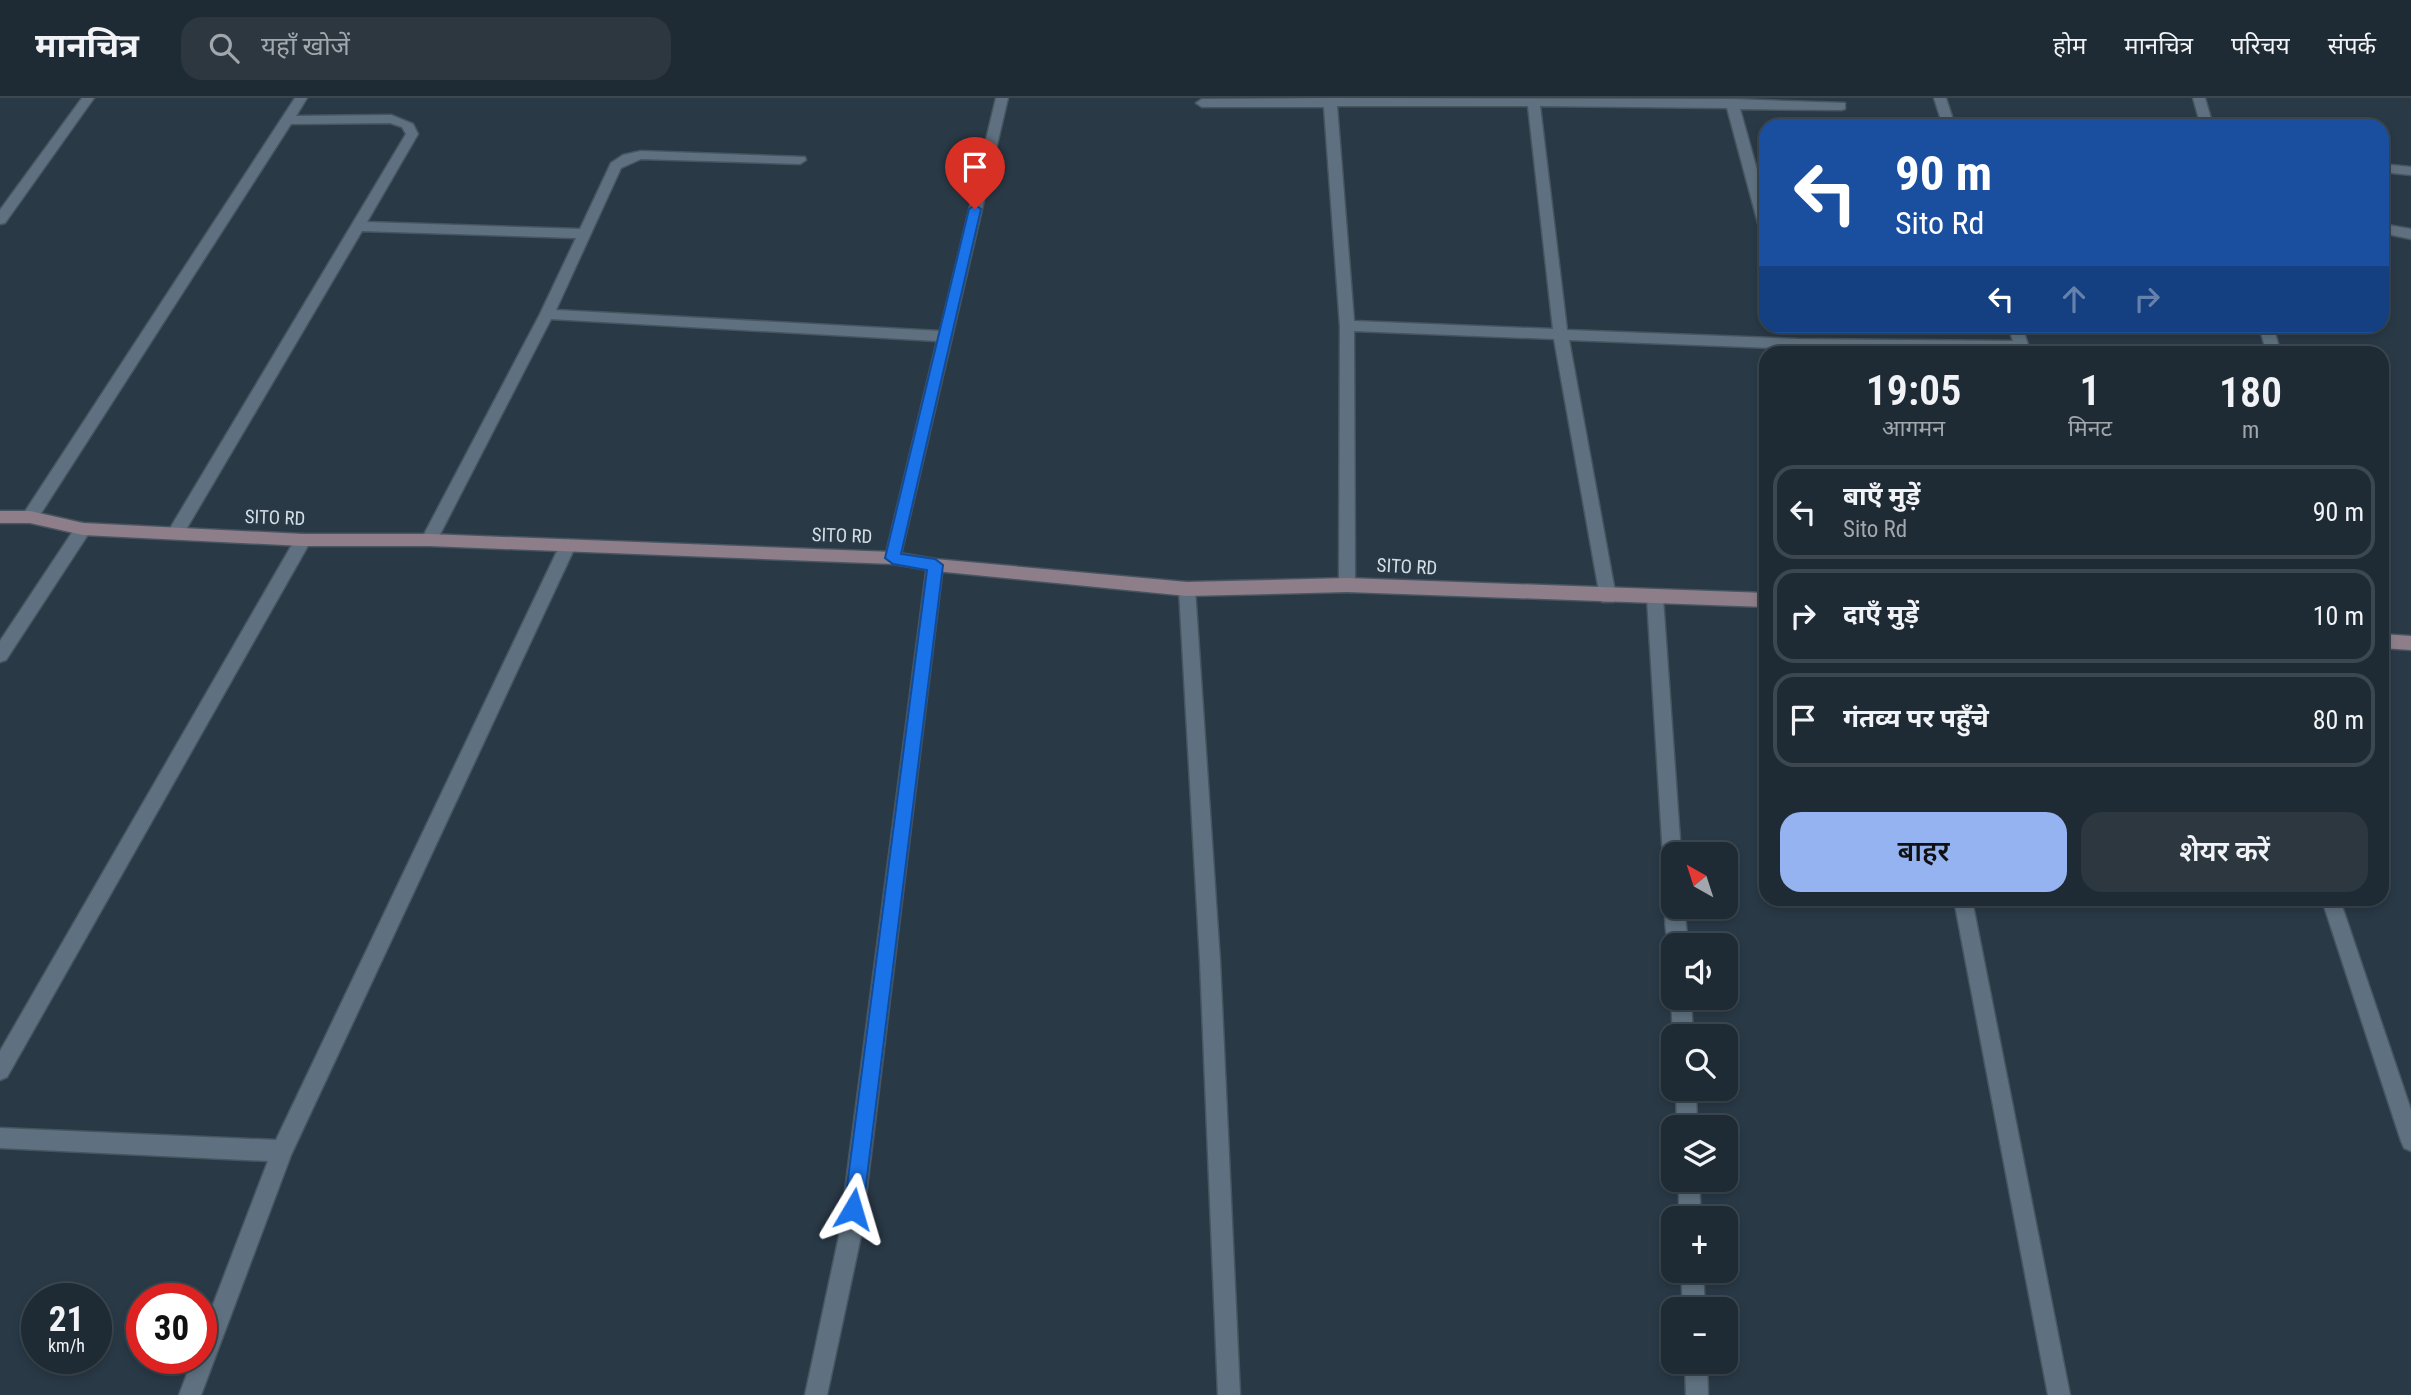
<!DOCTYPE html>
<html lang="hi">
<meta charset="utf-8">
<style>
:root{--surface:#1f2b34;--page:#2c3740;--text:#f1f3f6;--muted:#a1a7ac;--line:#3c474f;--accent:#95b2f1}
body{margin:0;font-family:"Roboto Condensed","Noto Sans Devanagari",sans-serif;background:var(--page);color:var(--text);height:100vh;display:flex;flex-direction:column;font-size:26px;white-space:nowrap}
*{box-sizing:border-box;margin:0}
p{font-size:23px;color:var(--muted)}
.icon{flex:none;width:38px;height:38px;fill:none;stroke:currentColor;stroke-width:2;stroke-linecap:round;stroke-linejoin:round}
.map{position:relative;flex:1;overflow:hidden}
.sheet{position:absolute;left:1759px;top:248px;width:630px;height:560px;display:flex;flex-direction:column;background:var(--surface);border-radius:21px;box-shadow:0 4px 10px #0003,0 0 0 2px var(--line)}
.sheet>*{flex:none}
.top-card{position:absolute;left:1759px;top:21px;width:630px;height:214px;border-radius:21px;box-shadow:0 4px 10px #0003,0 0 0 2px var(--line);background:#1a4fa0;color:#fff;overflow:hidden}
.needle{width:46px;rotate:321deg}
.fabs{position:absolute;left:1661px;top:744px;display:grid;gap:14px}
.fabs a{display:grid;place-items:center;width:77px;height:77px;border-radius:14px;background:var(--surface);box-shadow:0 4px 10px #0003,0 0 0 2px var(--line);font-size:35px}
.speed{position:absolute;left:21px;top:1185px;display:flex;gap:14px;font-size:35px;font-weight:700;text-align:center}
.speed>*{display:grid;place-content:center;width:91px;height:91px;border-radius:50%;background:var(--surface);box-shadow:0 4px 10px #0003,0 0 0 2px var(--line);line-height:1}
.speed small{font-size:18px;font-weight:400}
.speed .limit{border:10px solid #d22;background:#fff;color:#111}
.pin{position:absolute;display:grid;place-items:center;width:60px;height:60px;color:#fff;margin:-72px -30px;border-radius:50% 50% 50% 0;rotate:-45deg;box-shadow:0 0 7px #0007}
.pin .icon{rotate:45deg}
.me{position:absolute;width:77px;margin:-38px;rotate:7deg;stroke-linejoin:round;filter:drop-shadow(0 0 5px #0008)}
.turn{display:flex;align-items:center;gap:24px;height:147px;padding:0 21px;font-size:32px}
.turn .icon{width:91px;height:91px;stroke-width:2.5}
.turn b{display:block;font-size:49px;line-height:60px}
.lanes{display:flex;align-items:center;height:66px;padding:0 21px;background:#0003;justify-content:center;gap:35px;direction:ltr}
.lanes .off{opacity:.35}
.eta{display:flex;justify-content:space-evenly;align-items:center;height:119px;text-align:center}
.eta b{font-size:42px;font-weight:600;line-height:49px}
.action{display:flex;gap:14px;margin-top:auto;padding:14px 21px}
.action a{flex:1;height:80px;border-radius:21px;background:var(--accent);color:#111;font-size:28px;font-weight:600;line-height:80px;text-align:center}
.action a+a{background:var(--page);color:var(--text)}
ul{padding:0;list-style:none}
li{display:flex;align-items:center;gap:21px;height:94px;margin:0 14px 10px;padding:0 7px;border:4px solid var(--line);border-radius:21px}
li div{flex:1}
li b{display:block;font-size:26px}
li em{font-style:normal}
header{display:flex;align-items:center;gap:42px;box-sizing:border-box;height:98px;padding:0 35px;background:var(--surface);border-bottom:2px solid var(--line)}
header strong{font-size:33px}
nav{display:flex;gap:38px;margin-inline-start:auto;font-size:24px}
.search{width:490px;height:63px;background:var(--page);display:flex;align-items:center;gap:18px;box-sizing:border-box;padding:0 24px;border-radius:21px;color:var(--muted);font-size:26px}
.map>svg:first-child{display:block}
</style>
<header>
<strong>मानचित्र</strong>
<div class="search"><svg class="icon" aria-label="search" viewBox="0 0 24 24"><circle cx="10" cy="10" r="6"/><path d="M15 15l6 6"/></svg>यहाँ खोजें</div>
<nav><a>होम</a><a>मानचित्र</a><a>परिचय</a><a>संपर्क</a></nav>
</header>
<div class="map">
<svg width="2411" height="1297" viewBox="0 0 2411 1297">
<rect width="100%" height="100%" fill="#293946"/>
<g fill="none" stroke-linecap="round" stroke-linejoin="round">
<defs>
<g id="minor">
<path d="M82,0H94L5,125L0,126V112Z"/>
<path d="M295,0H307L296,18L391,17L413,26L418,36L367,124L580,131L611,65L623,57L641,53L805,59L806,62L800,66L641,61L621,70L556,212L940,233L996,0H1008L899,465H887L885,460L937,243L551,221L435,446H423L421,442L540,216L576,140L362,133L181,440H169L167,436L169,432L406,36L402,29L390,25L291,26L36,423H24L22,419L24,415Z"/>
<path d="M1330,0L1732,1L1845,5V11L1841,12L1740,11L1766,104V133L1759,129L1727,10L1540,8L1567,232L1797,241L2013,243L2008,228H2022L2031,256H2017L2016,253L1797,251L1569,242L1616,499L1614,504H1602L1600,499L1554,241L1354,233L1355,487L1353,492H1341L1339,487L1340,228L1324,9H1202L1196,5L1202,1ZM1337,8H1528L1553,231L1354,223Z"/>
<path d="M1934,0H1946L1955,28H1943Z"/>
<path d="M2193,0H2205L2213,28H2201Z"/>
<path d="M2382,66L2411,69V77L2382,74Z"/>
<path d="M2382,126L2411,131V141L2382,135Z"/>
<path d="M2259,228H2273L2281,256H2267Z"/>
<path d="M83,425L89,427L91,431L89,435L6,562L0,564V543L77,427Z"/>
<path d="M303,436L309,438L311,442L309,446L7,979L0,982V953L297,438Z"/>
<path d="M568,441L576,447L291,1057L201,1297H179L193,1260H201V1238L268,1063L0,1050V1030L276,1042L560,447Z"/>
<path d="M935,461L943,467L861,1138L827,1297H805L839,1138L927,467Z"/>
<path d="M1187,484L1193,486L1195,491L1220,863L1240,1297H1218L1200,863L1179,491L1181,486Z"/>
<path d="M1655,493L1661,495L1663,500L1681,756H1673V783L1666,781L1664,775L1647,500L1649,495Z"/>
<path d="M1673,800V808H1684L1688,847H1673V854C1665,844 1663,814 1668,802Z"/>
<path d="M1954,802H1972L2070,1297H2048Z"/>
<path d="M2322,802H2340L2411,1012V1053L2404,1050L2401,1043Z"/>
<path d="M1673,896V900H1691L1693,938H1673L1671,900Z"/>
<path d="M1676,990H1696L1697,1029H1677Z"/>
<path d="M1679,1082H1699L1701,1120H1679Z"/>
<path d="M1681,1172H1703L1705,1211H1683Z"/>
<path d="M1685,1264H1707L1708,1297H1686Z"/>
</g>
<g id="secondary">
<path d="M0,413H30L83,425L303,436H429L893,454L935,461L1187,484L1347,480L1766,495V509L1347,494L1187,498L935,473L893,466L429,448H303L83,437L30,425H0Z"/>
<path d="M2382,536L2411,538V552L2382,550Z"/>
</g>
</defs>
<use href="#minor" stroke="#475560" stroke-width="3"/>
<use href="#secondary" stroke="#475560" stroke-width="3"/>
<use href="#minor" fill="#5f7180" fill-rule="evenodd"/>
<use href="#secondary" fill="#8e7e89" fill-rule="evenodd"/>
</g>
<path fill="#1a73e8" stroke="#114b97" stroke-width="2" d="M975,107L981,111L901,456L935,461L943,467L863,1111L860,1118L853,1121L846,1118L844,1111L927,472L893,466L885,460L969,111Z"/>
<g text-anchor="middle" stroke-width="7" stroke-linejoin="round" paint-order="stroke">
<g font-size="19" fill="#d3dde5" stroke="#293946">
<text transform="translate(275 419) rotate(2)" y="7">SITO RD</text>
<text transform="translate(842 437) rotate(2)" y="7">SITO RD</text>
<text transform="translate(1407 468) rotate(3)" y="7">SITO RD</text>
</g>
</g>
</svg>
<div class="fabs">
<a><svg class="needle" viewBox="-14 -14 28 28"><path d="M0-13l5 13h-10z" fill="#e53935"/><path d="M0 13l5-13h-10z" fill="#a1a7ac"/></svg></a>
<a><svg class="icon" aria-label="sound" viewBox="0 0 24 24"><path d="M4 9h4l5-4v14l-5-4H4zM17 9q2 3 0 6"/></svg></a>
<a><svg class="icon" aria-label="search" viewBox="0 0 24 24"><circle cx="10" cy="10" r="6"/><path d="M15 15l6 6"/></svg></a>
<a><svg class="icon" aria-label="layers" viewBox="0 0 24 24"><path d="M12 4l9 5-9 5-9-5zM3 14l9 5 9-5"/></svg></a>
<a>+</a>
<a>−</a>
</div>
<div class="speed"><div>21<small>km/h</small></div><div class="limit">30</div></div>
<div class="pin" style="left:975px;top:111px;background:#d93025"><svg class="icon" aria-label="arrive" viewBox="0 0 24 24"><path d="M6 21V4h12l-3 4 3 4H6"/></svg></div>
<svg class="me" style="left:853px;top:1111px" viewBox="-20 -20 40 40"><path d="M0-17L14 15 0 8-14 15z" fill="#1a73e8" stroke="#fff" stroke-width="4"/></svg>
<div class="top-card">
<div class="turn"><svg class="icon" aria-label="left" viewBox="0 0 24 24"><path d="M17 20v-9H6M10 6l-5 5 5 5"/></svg><div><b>90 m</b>Sito Rd</div></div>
<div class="lanes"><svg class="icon" aria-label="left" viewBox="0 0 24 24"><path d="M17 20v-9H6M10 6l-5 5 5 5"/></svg><svg class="icon off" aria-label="ahead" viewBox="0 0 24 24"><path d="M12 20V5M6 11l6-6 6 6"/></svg><svg class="icon off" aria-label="right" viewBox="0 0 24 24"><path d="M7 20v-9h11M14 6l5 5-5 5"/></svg></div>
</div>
<section class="sheet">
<div class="eta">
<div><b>19:05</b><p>आगमन</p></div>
<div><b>1</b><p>मिनट</p></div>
<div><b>180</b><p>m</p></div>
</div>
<ul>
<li><svg class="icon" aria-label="left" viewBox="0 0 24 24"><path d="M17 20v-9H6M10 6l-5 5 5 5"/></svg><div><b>बाएँ मुड़ें</b><p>Sito Rd</p></div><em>90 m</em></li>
<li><svg class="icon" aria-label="right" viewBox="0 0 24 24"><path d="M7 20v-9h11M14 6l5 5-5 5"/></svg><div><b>दाएँ मुड़ें</b></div><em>10 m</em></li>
<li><svg class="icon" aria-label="arrive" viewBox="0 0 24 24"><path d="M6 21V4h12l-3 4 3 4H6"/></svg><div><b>गंतव्य पर पहुँचे</b></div><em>80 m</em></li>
</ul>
<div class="action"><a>बाहर</a><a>शेयर करें</a></div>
</section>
</div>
